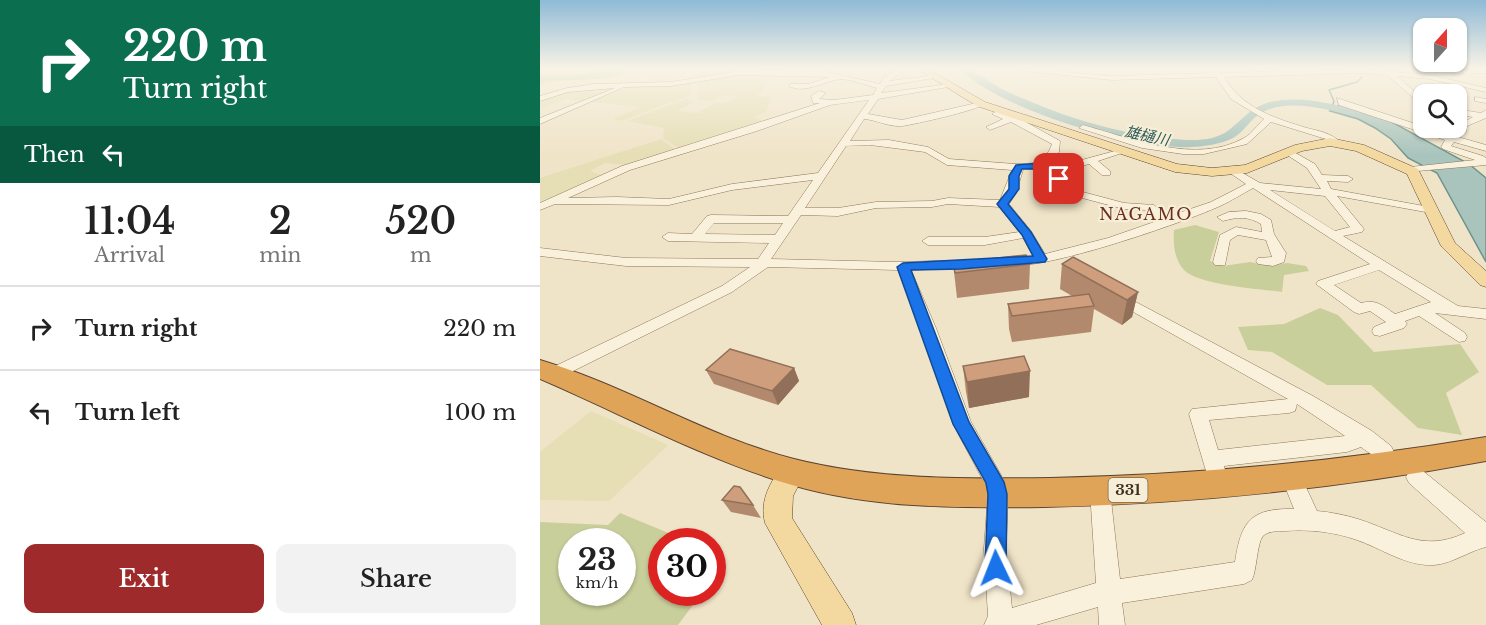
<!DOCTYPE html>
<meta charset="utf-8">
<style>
:root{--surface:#fff;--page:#f2f2f2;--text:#222;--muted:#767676;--line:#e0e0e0;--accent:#9e2a2b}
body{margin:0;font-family:"Libre Baskerville","Noto Sans JP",serif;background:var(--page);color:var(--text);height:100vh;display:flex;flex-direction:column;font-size:22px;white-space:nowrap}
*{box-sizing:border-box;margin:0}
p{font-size:20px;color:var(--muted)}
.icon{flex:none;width:33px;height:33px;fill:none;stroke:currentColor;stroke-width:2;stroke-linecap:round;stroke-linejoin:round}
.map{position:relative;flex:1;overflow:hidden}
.side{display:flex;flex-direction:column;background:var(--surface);width:540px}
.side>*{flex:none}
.banner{background:#0b6e4f;color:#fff;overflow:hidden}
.needle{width:39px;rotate:21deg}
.controls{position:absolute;left:873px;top:18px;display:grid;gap:12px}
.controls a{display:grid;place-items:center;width:54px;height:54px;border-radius:12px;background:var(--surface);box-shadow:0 2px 4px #0004;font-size:30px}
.speed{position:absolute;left:18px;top:528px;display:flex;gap:12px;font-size:30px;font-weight:700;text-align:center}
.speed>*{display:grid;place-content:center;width:78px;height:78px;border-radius:50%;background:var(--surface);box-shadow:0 2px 4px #0004;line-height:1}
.speed small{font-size:15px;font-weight:400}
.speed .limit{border:9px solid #d22;background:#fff;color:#111}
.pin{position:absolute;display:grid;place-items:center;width:51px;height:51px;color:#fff;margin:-26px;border-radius:12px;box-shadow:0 3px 9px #0006}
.me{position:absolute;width:66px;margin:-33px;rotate:358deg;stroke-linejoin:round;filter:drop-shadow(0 0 4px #0008)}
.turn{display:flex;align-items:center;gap:21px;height:126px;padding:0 24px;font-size:27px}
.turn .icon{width:78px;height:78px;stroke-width:2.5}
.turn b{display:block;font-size:42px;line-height:51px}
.then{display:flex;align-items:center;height:57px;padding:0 24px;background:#0003;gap:12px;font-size:22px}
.eta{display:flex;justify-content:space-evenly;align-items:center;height:102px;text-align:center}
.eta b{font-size:36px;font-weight:600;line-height:42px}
.primary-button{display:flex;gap:12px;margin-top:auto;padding:12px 24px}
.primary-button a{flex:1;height:69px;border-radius:12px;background:var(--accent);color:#fff;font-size:24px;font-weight:600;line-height:69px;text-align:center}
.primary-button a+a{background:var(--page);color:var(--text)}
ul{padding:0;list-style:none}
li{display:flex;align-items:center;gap:18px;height:84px;padding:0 24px;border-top:2px solid var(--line)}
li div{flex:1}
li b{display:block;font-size:22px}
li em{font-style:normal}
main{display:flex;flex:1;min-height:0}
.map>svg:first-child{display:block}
</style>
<main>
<section class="side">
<div class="banner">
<div class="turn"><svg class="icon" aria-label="right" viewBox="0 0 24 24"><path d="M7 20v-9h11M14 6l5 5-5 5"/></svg><div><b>220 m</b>Turn right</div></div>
<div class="then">Then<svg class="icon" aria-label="left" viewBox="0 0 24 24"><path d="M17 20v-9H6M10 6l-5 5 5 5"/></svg></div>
</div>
<div class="eta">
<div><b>11:04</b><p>Arrival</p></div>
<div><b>2</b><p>min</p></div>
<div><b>520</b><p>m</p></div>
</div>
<ul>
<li><svg class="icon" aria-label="right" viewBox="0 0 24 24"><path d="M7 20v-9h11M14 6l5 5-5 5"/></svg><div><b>Turn right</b></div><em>220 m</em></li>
<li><svg class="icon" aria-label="left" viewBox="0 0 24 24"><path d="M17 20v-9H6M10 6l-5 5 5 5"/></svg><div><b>Turn left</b></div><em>100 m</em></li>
</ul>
<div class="primary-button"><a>Exit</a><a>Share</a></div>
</section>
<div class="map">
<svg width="946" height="625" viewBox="0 0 946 625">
<rect width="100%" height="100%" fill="#f0e4c8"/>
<g fill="#e6deb5">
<path d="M90,68H118L113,72H197L160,79L159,75L135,74L119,83H110L108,77L86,69Z"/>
<path d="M204,74H233L218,96L231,97L226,112L212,117L228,123L140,149L123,138L124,128L87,121L149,98V101L155,102L137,111L157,113L175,103L189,102L196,96L185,95L172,101L157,100L159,81Z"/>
<path d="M152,82L150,95L135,103L130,102L82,121L73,119L101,107L50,102L95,85Z"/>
<path d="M88,85L42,102L28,99L0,108V101L27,91Z"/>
<path d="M121,139L137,151L85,165L65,163L50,171L63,176L0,204V178Z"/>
<path d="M51,411L128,445L69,501L0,500V452Z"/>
</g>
<g fill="#c9cf9b" fill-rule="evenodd">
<path d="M73,68H85L80,70L87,72C60,84 28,77 0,84V75H34Z"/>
<path d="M655,225L679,232L670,261L683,266L710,262L727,265L747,263L766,266L769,271L744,275L742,292C719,289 661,285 645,271C634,260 633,244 634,230Z"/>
<path d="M780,308L798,315L834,352L920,344L939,372L906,393L922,435L878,428L831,385H787L732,352L708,350L698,327L744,324Z"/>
<path d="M80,513L148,541L122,542V592L162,593L138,625H0V522L68,525ZM32,542H82V592H32Z"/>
</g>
<path fill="#a9c4bc" stroke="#6f938a" stroke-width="1.5" d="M801,104L848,120L929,164L946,178V262L897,173L868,158L851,139L835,128L818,119L790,111Z"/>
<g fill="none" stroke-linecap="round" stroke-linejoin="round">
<path stroke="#6f938a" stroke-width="1.5" d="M792,108L794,101L789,90L817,82L822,77"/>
<path fill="#a9c4bc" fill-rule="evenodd" d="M419,68C434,66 451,85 466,91C509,111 557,128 604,135C630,138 667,147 689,130C703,119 711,107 730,102C760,95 794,104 824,112L825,114L820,117C791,111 749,97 721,113C713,118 708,125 701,132C690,142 677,144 663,146C608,155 456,109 419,68Z"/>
<defs>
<g id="minor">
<path d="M361,68H368L349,81L396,75L400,77L346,86L341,93L410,84L414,86L338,99L328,114L362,120L441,102L445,104C434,111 376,124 362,126C348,127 337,120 324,119L310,141L349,140L388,147L409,159L475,164L498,163L509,151L512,144L471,122L450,130L446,127L463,119L452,114L462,108L466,111L463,114L484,121L520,141L519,152L510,162L538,161L582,149V153L558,161L570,171V175H562L549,164L539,167L510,168L539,191L584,203L614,205L627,217L671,202L706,184L690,173V169L694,168L720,183L781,189L767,168L744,153L752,151L775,164L782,175L808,176L813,179L808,182L787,181L791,189L895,208V212L891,213L797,196L824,229L822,232L803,236L918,306L946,309V319L895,313L925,333L927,337L925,341L919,342L879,316L865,321L867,324L864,328L840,336L834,335L832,331L834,327L846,322L830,311L819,314L814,312L776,284L778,281L830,264L713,188C702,194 691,201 680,206C653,219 481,280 463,262L465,259L493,256L483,238L445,245H388L382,241L388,237H445L479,232L460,207L408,204L392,207L336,208L298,216L261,215L231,259L357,262L434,260L441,264L434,268L371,270L396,328L431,422L465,482L468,494L466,549L472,608L556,583L550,491L553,484L560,481L567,484L570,491L580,579L695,562C701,521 711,508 754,509L742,479L745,472L752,470L759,472L777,511C790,512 805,515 818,519C859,532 882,553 925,533L869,483L866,477L869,471L876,468L883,471L946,522V547C926,552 908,567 886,565C861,563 840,548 817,540C795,532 768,529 745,531C738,531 728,531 723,536C717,543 717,569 712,580L704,584L582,603L585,625H559L558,607L496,625H444L448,616L444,549L448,494L445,484L413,424L380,328L358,270L228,267L192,292L19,378L13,380L7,378L4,374L7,370L182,286L210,267L86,266L0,256V248L86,258L218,259L229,243L128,241L122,237L128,233L152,234L167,216L171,215L248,216L273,180L192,190L129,205L15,204L0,210V203L82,166L280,103H273L271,96L279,91L286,93L279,99L294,100L333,95L337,88C325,85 307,77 295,80C281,83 263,94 249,86L250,84H268L290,77L199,75L131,86L84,87L0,124V118L75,88L28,92L0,101V96L27,88L54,84L131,82L199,71L226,70L282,71L340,84L344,77ZM329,100L278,173L192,184L129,199L77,197L28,198L90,170L217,131L290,105ZM330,145L385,152L407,165L472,170L460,200L408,198L392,201L336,202L298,208H265L306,146ZM498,169L531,195L584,209L607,210L617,221L568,238L505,254L491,231L469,204L476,193L483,170ZM730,190L785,196L810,227L795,231ZM174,223H243L235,235L165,234ZM839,270L891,302L855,314C842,305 836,299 821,303L794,285Z"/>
<path d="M457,68H478L572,76L674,73L673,68H677L681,73L822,69L890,75L946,88V92L890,79L857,76L884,100V107L847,75L822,73L684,77C702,108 734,118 767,128C779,131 792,133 801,143L793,145L786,139L731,122L707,144L664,154H643L602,148L539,128L543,125C590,138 657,165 704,138C712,134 717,125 724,119L691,99L676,77L572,80Z"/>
<path d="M946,69V73L898,75L894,73L898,71Z"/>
<path d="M935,97L946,99V103L935,101Z"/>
<path d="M797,98L909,135L918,129L917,126L933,117L916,114V109L941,113L946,110V118L927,126L926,132L918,137L946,145V151L914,142L911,146L943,156L946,158V165L866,172V168L870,167L935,160L903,149L901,147L905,140L799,105Z"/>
<path d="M706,211L721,214L731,220L734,234L746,253L744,262L733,266L718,264L716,261L718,258L732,257L726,240L698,235L690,240L685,265H675L673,262L680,235L696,227L722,232L721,224C708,216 697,217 683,221L677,217L689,212Z"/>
<path d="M577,292L773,396L832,431L851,446L854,452L851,458C839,462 831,454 821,447L807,452L684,466L689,484L686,491L679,493L672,491L649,414L652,409L748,399L572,300L570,297ZM757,404L805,436L678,450L669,420L749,413L755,411Z"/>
</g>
<g id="major">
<path d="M376,68H386L445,102L637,164L672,168L705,165L755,145L790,138L824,145L878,169L915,243L946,271V287L940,285L901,246L867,174L816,151L790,146L762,151L707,173L672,176L635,172L437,106Z"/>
<path d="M253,459L262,463L266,471L253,496L252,518L312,613L316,625H282L225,523C219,500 231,481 244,463Z"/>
</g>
<path id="highway" d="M0,360C87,386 165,436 254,459C337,480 425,479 510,478C657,475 802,461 946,437V461C800,488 653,504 504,507C421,508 333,509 252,485C164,459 84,415 0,379Z"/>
</defs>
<use href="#minor" stroke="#8d765c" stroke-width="1"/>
<use href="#major" stroke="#5b4430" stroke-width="1"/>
<use href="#highway" stroke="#5b4430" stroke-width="2"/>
<use href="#minor" fill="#faf1dc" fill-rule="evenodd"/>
<use href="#major" fill="#f3d9a0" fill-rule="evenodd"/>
<use href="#highway" fill="#e0a458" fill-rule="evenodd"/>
</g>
<g fill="#b2896c">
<path d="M413,263L490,264L489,289L417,298Z"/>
<path d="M522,264L598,292L592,317L582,325L554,309L551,332L472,342L469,329L468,304L532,296L520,289Z"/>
<path d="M423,366L489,397L429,408L426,392Z"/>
<path d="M254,368L259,381L238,405L174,384L166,370Z"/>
<path d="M182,500L213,505L221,518L191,512Z"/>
</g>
<g fill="#916f58">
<path d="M598,292L592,317L582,325L587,300Z"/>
<path d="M254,368L259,381L238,405L232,391Z"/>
<path d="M490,371L489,397L429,408L427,382Z"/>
</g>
<g fill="#cf9f7d" stroke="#916f58" stroke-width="1.5">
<path d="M486,255L490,264L415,273L413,263Z"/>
<path d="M533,257L598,292L587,300L522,264Z"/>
<path d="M549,294L554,306L472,316L468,304Z"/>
<path d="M190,349L254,368L232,391L166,370Z"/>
<path d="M484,356L490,371L427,382L423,366Z"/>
<path d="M194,486L200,487L213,505L182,500Z"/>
</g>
<linearGradient id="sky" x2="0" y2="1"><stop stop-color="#8fbad6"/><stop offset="0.44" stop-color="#f8f3e6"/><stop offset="1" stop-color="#f8f3e6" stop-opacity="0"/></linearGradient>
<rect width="946" height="155" fill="url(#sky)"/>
<path fill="#1a73e8" stroke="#114b97" stroke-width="1.5" d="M501,163L522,177V181H515L499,169H482L479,176V189L468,204L491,232L507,259L505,262L421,269L371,270L429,422L464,482L467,494L466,568L463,576L456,579L448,576L445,568L448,494L446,483L413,424L357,267L363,263L493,256L482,235L457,204L469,189V176L476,165Z"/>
<g text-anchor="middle" stroke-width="4.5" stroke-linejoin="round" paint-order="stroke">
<g font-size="15" font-style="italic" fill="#2f5d5a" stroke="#f7eed8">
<text transform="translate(607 136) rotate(12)" y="5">雄樋川</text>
</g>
<rect fill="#f7eed8" stroke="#756857" stroke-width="1.5" x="568.5" y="478" width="39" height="24" rx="4.5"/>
<g font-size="15" font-weight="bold" fill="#3d2e20">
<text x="588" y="495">331</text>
</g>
<g font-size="16" letter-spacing="1.5" fill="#6b2e1e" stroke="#f7eed8">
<text x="606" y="220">NAGAMO</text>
</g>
</g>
</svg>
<div class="controls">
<a><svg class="needle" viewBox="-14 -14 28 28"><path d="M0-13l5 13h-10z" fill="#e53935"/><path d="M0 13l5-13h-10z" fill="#767676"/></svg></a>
<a><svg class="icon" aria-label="search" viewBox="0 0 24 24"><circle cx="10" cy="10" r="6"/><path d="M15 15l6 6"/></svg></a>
</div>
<div class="speed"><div>23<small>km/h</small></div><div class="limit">30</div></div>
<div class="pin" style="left:519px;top:179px;background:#d93025"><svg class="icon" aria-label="arrive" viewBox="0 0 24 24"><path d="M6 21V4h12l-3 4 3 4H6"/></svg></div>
<svg class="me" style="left:456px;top:568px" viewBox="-20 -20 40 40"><path d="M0-17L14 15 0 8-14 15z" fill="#1a73e8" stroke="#fff" stroke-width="4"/></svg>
</div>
</main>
